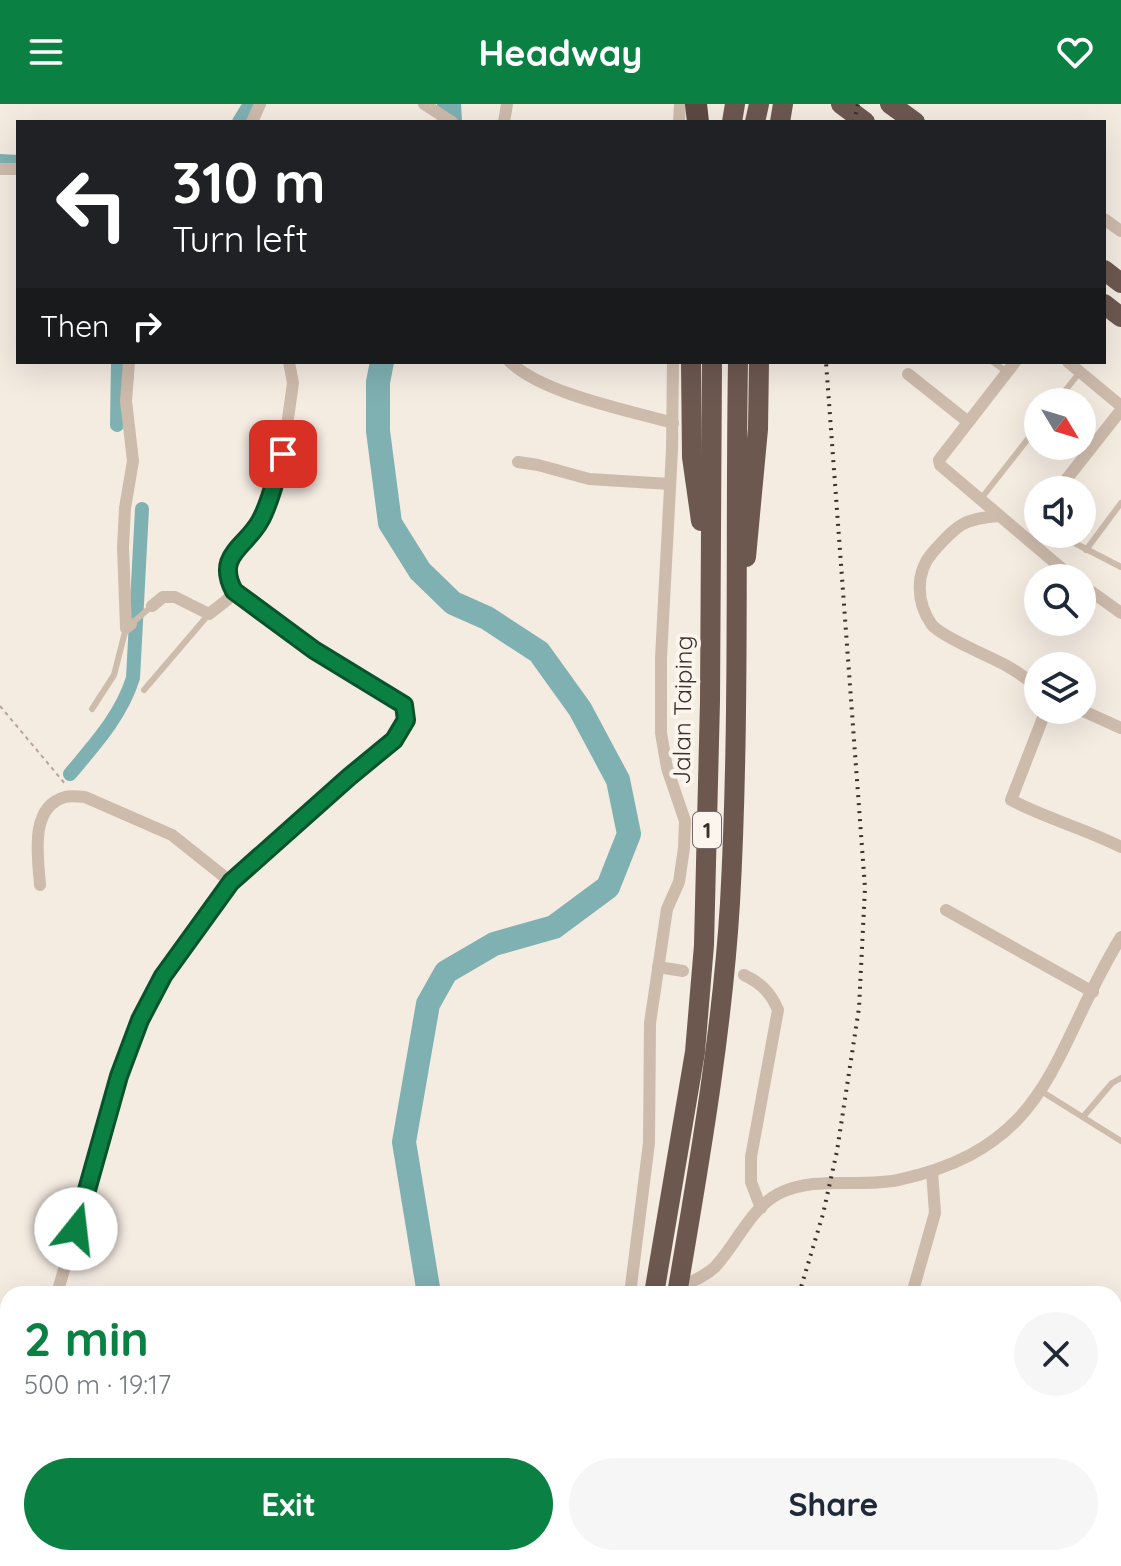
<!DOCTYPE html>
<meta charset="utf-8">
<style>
:root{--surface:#fff;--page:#f6f6f7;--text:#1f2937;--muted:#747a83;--accent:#0b8043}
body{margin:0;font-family:Quicksand,sans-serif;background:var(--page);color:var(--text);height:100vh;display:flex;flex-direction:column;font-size:30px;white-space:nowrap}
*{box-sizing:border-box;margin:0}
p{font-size:26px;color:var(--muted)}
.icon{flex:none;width:44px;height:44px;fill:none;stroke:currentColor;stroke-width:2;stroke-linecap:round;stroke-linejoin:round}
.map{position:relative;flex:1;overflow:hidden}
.side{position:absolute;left:0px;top:1182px;width:1122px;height:280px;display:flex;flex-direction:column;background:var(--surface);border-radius:24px 24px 0 0;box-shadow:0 8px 32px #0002}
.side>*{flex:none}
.hud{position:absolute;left:16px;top:16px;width:1090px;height:244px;border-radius:0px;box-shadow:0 8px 32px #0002;background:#202124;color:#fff;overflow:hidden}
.needle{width:52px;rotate:128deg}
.fabs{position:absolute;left:1024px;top:284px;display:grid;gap:16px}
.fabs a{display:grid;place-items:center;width:72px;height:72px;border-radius:50%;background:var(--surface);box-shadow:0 8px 32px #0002;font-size:40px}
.pin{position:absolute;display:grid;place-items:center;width:68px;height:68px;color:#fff;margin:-34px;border-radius:16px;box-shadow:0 4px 12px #0006}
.me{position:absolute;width:88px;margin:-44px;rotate:16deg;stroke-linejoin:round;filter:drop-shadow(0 0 6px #0008)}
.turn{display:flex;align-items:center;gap:28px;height:168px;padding:0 24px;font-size:36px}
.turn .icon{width:104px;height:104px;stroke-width:2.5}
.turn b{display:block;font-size:56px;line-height:68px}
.then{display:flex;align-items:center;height:76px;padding:0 24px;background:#0003;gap:16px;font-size:30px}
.round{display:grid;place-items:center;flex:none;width:84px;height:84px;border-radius:42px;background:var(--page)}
.summary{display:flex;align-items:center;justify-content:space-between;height:136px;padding:0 24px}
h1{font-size:48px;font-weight:700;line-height:60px;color:var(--accent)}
.action{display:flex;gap:16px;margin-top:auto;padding:16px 24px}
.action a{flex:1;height:92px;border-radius:48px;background:var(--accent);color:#fff;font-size:32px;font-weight:700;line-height:92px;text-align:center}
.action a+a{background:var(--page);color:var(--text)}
header{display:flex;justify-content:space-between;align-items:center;height:104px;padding:0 24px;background:var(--accent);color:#fff;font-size:36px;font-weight:700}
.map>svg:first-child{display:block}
</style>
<header><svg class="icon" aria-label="menu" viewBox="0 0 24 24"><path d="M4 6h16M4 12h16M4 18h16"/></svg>Headway<svg class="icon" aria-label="heart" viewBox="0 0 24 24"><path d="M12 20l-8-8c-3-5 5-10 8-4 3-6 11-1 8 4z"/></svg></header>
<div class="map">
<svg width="1121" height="1462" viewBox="0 0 1121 1462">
<rect width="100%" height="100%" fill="#f4ebe1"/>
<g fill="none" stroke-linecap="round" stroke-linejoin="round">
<g stroke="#7fb0b2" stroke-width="14">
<path d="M239,18L250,0"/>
<path d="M0,57L18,58"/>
<path d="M117,321L118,258"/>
<path d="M70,670C95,640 121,612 133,574L142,405"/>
</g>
<g stroke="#7fb0b2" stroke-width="24">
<path d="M449,0L450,18"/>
<path d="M382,258L378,278V327L390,419L420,467L453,499L487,514L539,548L580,605L618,676L629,730L608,783L554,823L494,840L446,868L428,900L404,1038L429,1190"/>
<path d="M230,1454L241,1462"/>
<path d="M13,1462L30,1454"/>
<path d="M372,1462L385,1454"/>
</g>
<path stroke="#b9a596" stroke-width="2" stroke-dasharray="4 4" stroke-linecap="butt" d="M0,602L66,681"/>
<g stroke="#cdbbac" stroke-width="6">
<path d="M993,258L1007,268"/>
<path d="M1056,298L1080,268"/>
<path d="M980,396L1038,322"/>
<path d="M1057,430L1121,463"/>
<path d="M1086,446L1121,399"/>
<path d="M131,520L152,502"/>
<path d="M144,586L209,510"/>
<path d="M92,605L114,571L126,524"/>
<path d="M1041,987L1121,1037"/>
<path d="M1083,1013L1112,979L1121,974"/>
<path d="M1058,1190L1065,1188L1069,1190"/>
<path d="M1114,1247L1121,1262"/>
<path d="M804,1455L822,1462"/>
</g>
<g stroke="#cdbbac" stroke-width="12">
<path d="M424,0L452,18"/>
<path d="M252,18L260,0"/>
<path d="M504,18L507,0"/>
<path d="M679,18L680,0"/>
<path d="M0,65H18"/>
<path d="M1104,115L1121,127"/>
<path d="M129,258L126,297L133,357L125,404L123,443L126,524L131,520"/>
<path d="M510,258C544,290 627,306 673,319"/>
<path d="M1015,258L939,356L940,361L1073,474"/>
<path d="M1068,258L1121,302"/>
<path d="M908,270L967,317"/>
<path d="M518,358L538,361L589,375L670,380"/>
<path d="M1058,386L1121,306"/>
<path d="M1000,412C964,414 957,421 933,448C915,468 916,499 932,521C942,533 991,553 1007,562C1018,568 1028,576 1038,583"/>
<path d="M1038,413V418"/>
<path d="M1082,481L1121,509"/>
<path d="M152,502L163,493H175L209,510L227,496L234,487L226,473L230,454L260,417L283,350L293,279L289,258"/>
<path d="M1046,606L1011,696C1047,715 1086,725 1121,743"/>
<path d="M1081,606L1121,624"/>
<path d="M40,781C38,753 29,703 65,693C71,691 79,693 85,693L172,731L231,778"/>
<path d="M946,806L1093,888"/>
<path d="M658,863L683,867"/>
<path d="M744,871C761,879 771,889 778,906L751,1053V1078L761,1104"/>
<path d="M678,1184C691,1178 704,1173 715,1163C736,1141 750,1105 778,1090C815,1071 859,1084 898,1076C1054,1042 1050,948 1121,833"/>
<path d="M57,1190L119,972L140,916L163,872L231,778L356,666L394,636L406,616L404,601L314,546L234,487"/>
<path d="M630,1190L649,1039L650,919L667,805L679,778L684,744L685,717L667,664L661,629V554L672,346L673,258"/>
<path d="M912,1190L935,1109L932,1067"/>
<path d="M0,1260L8,1253"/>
<path d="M560,1462L563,1454"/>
<path d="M799,1462L804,1454"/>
</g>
<g stroke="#6c584f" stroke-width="20">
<path d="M841,0L865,18"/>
<path d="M890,0L915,18"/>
<path d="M732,18L735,0"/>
<path d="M755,18L759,0"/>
<path d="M780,18L783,0"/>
<path d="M1104,166L1121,179"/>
<path d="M1104,200L1121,213"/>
<path d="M691,258L692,353L701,417"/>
<path d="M746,453L758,325L759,258"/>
<path d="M654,1190L695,948L704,841L710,597L712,258"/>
<path d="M677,1190C699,1060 722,930 730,799C740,619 735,438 738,258"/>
<path d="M587,1462L591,1454"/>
<path d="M610,1462L614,1454"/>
</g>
<path stroke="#5c4a42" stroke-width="22" d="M696,0L698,18"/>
<g stroke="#3b302b" stroke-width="4" stroke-dasharray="2 6" stroke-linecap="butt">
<path d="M854,18L858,0"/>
<path d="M799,1190L823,1110L837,1047L859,904L865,784L826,258"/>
<path d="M686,1462L691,1454"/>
</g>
</g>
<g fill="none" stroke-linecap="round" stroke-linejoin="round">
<defs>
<path id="route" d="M76,1125L119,972L140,916L163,872L231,778L349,673L394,636L406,616L404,601L314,546L234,487C215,451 245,444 260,417C271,398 276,371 283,350"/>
</defs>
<use href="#route" stroke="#07532c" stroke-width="20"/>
<use href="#route" stroke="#0b8043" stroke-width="14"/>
</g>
<g text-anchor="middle" stroke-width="8" stroke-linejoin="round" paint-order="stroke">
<rect fill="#fbf5ee" stroke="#756b66" stroke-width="2" x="693" y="708" width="28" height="36" rx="6"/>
<g font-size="22" font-weight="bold" fill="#3b302b">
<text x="707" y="734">1</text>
</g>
<g font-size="24" fill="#3b302b" stroke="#fbf5ee">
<text transform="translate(683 606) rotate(-89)" y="8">Jalan Taiping</text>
</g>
</g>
</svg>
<div class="fabs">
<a><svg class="needle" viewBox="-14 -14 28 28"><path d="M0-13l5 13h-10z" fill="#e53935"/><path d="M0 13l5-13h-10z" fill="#747a83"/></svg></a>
<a><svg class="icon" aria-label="sound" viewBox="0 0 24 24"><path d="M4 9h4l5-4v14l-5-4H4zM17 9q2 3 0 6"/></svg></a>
<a><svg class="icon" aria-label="search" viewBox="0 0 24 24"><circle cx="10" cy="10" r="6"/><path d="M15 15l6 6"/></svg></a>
<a><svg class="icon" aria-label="layers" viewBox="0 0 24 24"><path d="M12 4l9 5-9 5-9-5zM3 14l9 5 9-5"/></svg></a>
</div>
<div class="pin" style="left:283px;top:350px;background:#d93025"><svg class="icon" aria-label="arrive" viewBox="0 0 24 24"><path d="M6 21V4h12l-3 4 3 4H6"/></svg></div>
<svg class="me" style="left:76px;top:1125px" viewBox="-20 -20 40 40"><circle r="19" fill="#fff"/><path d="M0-13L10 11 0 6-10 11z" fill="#0b8043"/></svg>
<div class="hud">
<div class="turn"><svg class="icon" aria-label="left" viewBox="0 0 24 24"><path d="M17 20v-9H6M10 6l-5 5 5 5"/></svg><div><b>310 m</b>Turn left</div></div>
<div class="then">Then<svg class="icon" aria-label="right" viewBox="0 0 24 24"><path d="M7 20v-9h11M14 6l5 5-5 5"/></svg></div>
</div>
<section class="side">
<div class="summary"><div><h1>2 min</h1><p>500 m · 19:17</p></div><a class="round"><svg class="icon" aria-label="close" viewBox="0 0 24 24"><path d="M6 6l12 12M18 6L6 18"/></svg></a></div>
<div class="action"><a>Exit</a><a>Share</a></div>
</section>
</div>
